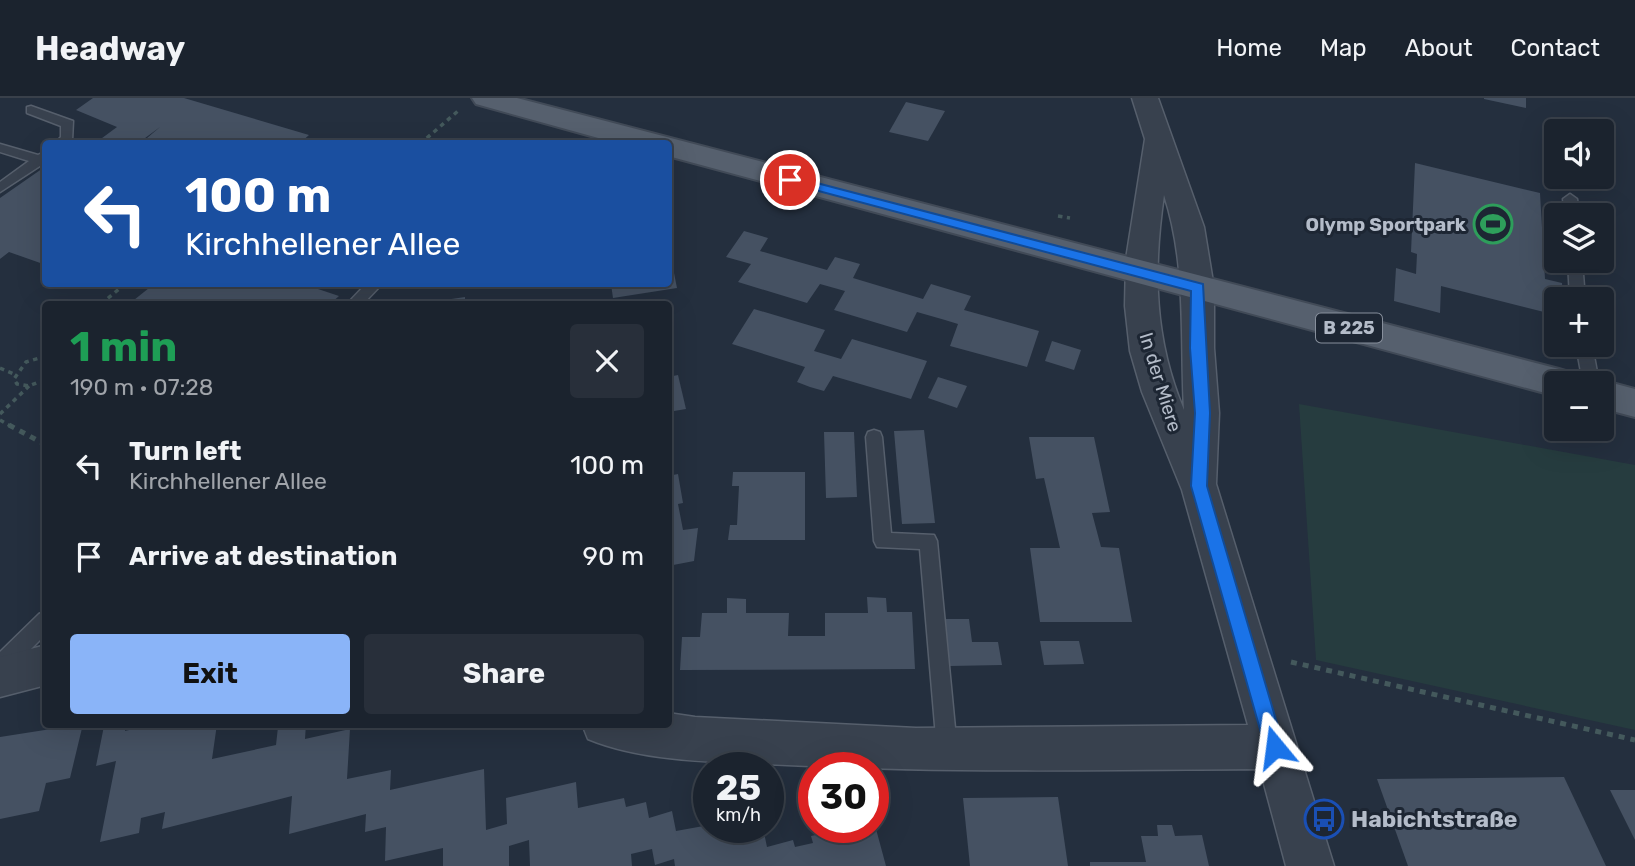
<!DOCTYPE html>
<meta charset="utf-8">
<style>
:root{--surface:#1b232e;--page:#282f3a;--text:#f1f3f6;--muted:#a0a4aa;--line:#39404a;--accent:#8ab4f8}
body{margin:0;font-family:Rubik,sans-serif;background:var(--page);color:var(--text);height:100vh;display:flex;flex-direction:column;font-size:26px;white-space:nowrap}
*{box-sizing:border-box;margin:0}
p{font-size:23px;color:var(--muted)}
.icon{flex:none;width:38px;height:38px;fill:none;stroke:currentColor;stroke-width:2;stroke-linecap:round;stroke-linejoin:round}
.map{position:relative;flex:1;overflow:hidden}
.sheet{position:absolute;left:42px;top:203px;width:630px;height:427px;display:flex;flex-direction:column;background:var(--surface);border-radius:7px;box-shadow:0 7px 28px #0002,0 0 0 2px var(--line)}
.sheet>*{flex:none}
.banner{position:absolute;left:42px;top:42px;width:630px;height:147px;border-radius:7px;box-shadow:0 7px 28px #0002,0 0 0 2px var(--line);background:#1a4fa0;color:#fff;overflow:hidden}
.fabs{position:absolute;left:1544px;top:21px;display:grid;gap:14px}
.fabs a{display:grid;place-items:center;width:70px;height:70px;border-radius:7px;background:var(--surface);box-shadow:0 7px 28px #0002,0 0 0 2px var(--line);font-size:35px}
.speed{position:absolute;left:693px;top:654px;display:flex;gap:14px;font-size:35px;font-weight:700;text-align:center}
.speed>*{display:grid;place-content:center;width:91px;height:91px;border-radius:50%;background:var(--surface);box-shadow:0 7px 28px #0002,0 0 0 2px var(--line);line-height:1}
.speed small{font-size:18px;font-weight:400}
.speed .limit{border:10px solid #d22;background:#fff;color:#111}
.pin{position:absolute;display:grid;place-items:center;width:60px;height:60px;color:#fff;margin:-30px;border:4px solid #fff;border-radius:50%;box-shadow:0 2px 7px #0007}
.me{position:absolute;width:77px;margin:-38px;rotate:344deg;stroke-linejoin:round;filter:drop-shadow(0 0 5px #0008)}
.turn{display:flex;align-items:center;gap:24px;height:147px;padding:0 28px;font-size:32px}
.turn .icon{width:91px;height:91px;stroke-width:2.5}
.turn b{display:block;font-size:49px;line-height:60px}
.round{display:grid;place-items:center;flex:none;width:74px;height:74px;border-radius:7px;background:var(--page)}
.head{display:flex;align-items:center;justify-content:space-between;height:119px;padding:0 28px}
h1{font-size:42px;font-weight:700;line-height:52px;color:#1e9e55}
.primary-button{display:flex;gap:14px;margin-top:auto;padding:14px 28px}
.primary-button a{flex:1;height:80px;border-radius:7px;background:var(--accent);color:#111;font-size:28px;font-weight:700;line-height:80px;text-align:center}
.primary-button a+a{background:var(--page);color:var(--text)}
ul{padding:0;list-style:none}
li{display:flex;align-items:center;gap:21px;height:91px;padding:0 28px}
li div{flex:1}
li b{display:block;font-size:26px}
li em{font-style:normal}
header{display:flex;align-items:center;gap:42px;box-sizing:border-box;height:98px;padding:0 35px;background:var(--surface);border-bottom:2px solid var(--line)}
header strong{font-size:33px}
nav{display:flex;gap:38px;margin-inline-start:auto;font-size:24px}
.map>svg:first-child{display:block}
</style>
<header>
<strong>Headway</strong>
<nav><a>Home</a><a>Map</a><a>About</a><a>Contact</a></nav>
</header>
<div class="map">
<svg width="1635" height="768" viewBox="0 0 1635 768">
<rect width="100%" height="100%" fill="#242f3e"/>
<path fill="#263c3f" d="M1299,306L1635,367V632L1316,562Z"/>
<g fill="#455162">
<path d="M93,0H184L309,37L299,46H140L160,29L137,46H94L117,29L76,12Z"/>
<path d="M1484,0H1526V10L1484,1Z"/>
<path d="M906,4L945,13L928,43L889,34Z"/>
<path d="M1415,65L1540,95L1545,181L1562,185L1563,201H1556V217L1441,188L1440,215L1394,203L1396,170L1416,176L1417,156L1411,154Z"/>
<path d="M46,68V167L9,154L0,161V100Z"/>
<path d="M744,133L768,140L760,153L827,172L835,159L860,166L853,180L923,201L931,186L971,198L964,212L1039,233L1027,269L950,248L958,226L945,222L917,214L907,234L834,212L845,193L820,186L807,205L738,184L751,166L726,159Z"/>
<path d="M670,155L677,190L613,200L611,186H668Z"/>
<path d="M154,186H303L339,198L330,206H204L187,201L181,206H129Z"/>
<path d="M465,199V206H425L424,205Z"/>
<path d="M754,211L825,232L814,253L841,261L852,241L927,263L911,301L833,278L824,293L810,289L797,284L805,269L732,246Z"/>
<path d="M1052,243L1081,252L1074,272L1045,263Z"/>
<path d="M678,277L686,311L668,314V279Z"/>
<path d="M938,279L967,288L957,310L928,300Z"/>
<path d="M924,332L935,425L902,426L894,333Z"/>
<path d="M824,334H854L857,399L826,400Z"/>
<path d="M1029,339H1094L1110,414L1092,415L1101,449L1119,450L1132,524H1040L1030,450H1060L1044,380L1036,381Z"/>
<path d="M733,374H805V442H728L730,427H737L739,388H732Z"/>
<path d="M678,376L683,405L678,406L683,432L698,430L694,463L668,468V378Z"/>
<path d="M867,499L886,500L887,514H912L915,571L680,572L682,539H700L702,515H727V500L746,501V515H789L788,538H825V515H868Z"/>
<path d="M945,521H969L972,544H998L1002,567L950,568Z"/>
<path d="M1040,543H1079L1084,566L1044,567Z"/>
<path d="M83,626L70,680L46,685L39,713L0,721V639Z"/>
<path d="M126,626L125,633L154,626H217L212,661L276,647L278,629L288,626H306L305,641L350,631L347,681L391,672L390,692L484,671L486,732L507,726L506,700L576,684L578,710L624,700L626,709L646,704L649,720L672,713L676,733L709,727V730H763L767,749L793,742L795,749L813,745L811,738L848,730H855L857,735L876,731L886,768H675L674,761L655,767L652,751L631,756L632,768H530L529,742L509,748V768H443V750L385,763L386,729L365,734L366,716L289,736L292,698L162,731L165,714L141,720L139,735L100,744L116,663L96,668L104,628Z"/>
<path d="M1564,679L1606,768H1408L1377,681Z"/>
<path d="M1610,692H1635V742Z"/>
<path d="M1058,699L1068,768H970L963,700Z"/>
<path d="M1157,727H1172L1175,738L1202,737L1209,768H1090V764H1146L1141,738H1158Z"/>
</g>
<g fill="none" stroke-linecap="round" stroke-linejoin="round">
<defs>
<g id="service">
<path d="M31,8L73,23L72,43L54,46L61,39V28L27,15V9Z"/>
<path d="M0,46L38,57L46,53V64L0,94V84L29,63L0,54Z"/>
<path d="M1570,96L1577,101L1579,117H1565L1563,101Z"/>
<path d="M1568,163H1582L1585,201H1570Z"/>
<path d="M366,186H382L363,206H347Z"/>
<path d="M1576,247H1592L1599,285H1583Z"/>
<path d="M874,332L880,334L882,339L891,435L934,437L937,443L957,651L954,658L947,661L940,658L937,651L920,451L877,449L874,443L866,339L868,334Z"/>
<path d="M46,513V536L7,575L0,577V554L39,516Z"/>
</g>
<g id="minor">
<path d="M1132,0H1158L1204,129L1214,190V250L1219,315L1216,386L1334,768H1286L1260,671C1102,672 943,675 787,667C724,664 646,665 588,641L582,626H668V615L695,619L916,630L1248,627L1182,392L1142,294L1130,253L1125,208L1126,161L1145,41ZM1164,97C1187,167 1180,239 1184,312C1154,241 1153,172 1164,97Z"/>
<path d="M46,547V587L0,599V559Z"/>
</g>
<g id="primary">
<path d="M472,0H517L1559,271L1572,275L1577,285H1556V298L668,58V46H620L476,6Z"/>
<path d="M1601,282L1635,291V319L1601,310V285H1591Z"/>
</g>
</defs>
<use href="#service" stroke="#565f6c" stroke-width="3"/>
<use href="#minor" stroke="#565f6c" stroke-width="3"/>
<use href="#primary" stroke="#414a57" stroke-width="4"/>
<g stroke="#44595c" stroke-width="3.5" stroke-dasharray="4.5 4.5" stroke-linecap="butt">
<path d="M420,46L458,13"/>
<path d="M1058,118L1070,120"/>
<path d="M101,206L125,186"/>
<path d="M46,258L26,264L14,281L17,286L29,288L46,281"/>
<path d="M0,270L14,276"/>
<path d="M0,316L29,288"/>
<path d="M0,322L12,329"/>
</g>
<g stroke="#44595c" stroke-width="5" stroke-dasharray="6 6" stroke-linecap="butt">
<path d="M9,327L46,347"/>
<path d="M1291,564L1635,642"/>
</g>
<use href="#service" fill="#38414e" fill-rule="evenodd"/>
<use href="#minor" fill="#38414e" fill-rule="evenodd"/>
<use href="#primary" fill="#56606e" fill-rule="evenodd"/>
</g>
<path fill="#1a73e8" stroke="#114b97" stroke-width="2" d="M790,78L1203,186L1210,315L1207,388L1284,649L1282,656L1275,659L1268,656L1265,649L1191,388L1195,315L1190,250L1191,193L785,84V79Z"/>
<defs>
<symbol id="stadium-ring" viewBox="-11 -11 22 22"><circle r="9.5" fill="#1d2633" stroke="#2e9e5b" stroke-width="1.5"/><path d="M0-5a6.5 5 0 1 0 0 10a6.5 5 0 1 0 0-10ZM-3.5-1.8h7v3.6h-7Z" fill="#2e9e5b"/></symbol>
<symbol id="bus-ring" viewBox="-11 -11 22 22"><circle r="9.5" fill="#1d2633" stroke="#1a4fb4" stroke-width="1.5"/><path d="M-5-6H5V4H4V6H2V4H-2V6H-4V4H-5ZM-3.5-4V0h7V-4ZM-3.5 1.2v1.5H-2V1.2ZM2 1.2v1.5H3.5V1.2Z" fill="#1a4fb4"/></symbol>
</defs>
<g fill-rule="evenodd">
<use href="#stadium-ring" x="1471" y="104" width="44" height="44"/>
<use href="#bus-ring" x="1302" y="699" width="44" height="44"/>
</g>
<g text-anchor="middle" stroke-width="6" stroke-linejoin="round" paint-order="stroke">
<rect fill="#1d2633" stroke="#878f9c" stroke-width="2" x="1316" y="215.5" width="66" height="29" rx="5"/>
<g font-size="18" font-weight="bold" fill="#b4bcc9">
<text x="1349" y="236">B 225</text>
</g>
<g font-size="19" font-weight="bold" fill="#b4bcc9" stroke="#1d2633" text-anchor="end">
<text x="1466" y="133">Olymp Sportpark</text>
</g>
<g font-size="19" fill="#b4bcc9" stroke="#1d2633">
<text transform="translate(1161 284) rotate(73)" y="7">In der Miere</text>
</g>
<g font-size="23" font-weight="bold" fill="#b4bcc9" stroke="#1d2633" text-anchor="start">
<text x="1351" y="729">Habichtstraße</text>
</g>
</g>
</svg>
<div class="fabs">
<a><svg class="icon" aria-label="sound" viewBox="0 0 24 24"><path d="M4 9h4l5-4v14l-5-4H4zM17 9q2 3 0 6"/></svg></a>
<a><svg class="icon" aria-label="layers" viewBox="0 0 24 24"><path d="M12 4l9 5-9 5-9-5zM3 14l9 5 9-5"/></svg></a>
<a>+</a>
<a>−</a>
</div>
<div class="speed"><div>25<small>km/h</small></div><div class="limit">30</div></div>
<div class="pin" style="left:790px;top:82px;background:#d93025"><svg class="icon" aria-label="arrive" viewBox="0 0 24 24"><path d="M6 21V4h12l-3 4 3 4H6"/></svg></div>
<svg class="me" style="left:1275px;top:649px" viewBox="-20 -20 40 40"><path d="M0-17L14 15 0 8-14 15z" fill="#1a73e8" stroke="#fff" stroke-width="4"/></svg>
<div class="banner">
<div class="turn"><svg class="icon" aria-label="left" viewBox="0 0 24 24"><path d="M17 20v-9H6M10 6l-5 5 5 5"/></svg><div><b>100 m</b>Kirchhellener Allee</div></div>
</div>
<section class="sheet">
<div class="head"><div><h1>1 min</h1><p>190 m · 07:28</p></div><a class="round"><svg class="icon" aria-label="close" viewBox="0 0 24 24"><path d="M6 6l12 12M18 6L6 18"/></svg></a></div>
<ul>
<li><svg class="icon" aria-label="left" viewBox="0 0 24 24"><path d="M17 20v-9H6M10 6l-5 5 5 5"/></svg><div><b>Turn left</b><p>Kirchhellener Allee</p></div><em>100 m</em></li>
<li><svg class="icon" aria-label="arrive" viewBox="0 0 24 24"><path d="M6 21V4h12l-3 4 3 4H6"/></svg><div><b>Arrive at destination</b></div><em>90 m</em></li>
</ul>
<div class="primary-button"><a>Exit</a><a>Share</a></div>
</section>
</div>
